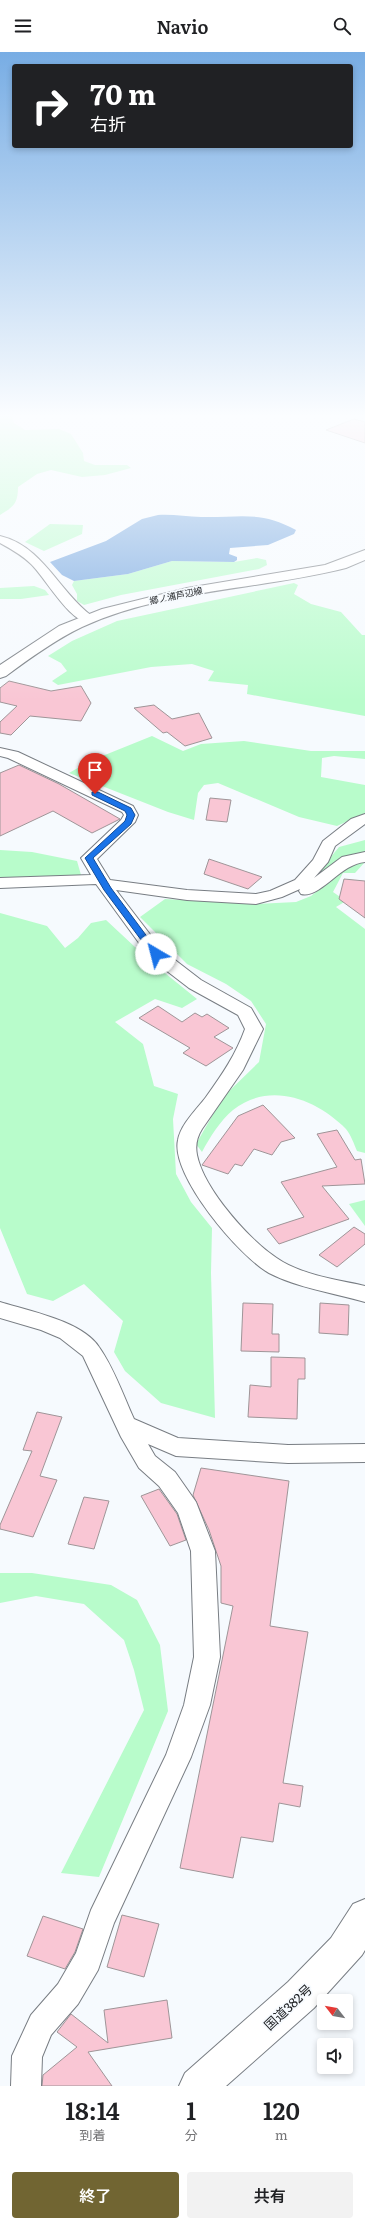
<!DOCTYPE html>
<html lang="ja">
<meta charset="utf-8">
<style>
:root{--surface:#fff;--page:#f2f2f2;--text:#202124;--muted:#757577;--accent:#716532}
body{margin:0;font-family:Literata,"Noto Sans JP",serif;background:var(--page);color:var(--text);height:100vh;display:flex;flex-direction:column;font-size:15px;white-space:nowrap}
*{box-sizing:border-box;margin:0}
p{font-size:13px;color:var(--muted)}
.icon{flex:none;width:22px;height:22px;fill:none;stroke:currentColor;stroke-width:2;stroke-linecap:round;stroke-linejoin:round}
.map{position:relative;height:2034px;overflow:hidden}
.sheet{display:flex;flex-direction:column;background:var(--surface);flex:1}
.sheet>*{flex:none}
.banner{position:absolute;left:12px;top:12px;width:341px;height:84px;border-radius:4px;box-shadow:0 2px 6px #0003;background:#202124;color:#fff;overflow:hidden}
.needle{width:26px;rotate:301deg}
.fabs{position:absolute;left:317px;top:1942px;display:grid;gap:8px}
.fabs a{display:grid;place-items:center;width:36px;height:36px;border-radius:4px;background:var(--surface);box-shadow:0 2px 6px #0003;font-size:20px}
.pin{position:absolute;display:grid;place-items:center;width:34px;height:34px;color:#fff;margin:-41px -17px;border-radius:50% 50% 50% 0;rotate:-45deg;box-shadow:0 0 4px #0007}
.pin .icon{rotate:45deg}
.me{position:absolute;width:44px;margin:-22px;rotate:323deg;stroke-linejoin:round;filter:drop-shadow(0 0 3px #0008)}
.turn{display:flex;align-items:center;gap:14px;height:84px;padding:0 12px;font-size:18px}
.turn .icon{width:52px;height:52px;stroke-width:2.5}
.turn b{display:block;font-size:28px;line-height:34px}
.eta{display:flex;justify-content:space-evenly;align-items:center;height:68px;text-align:center}
.eta b{font-size:24px;font-weight:600;line-height:28px}
.button{display:flex;gap:8px;margin-top:auto;padding:8px 12px}
.button a{flex:1;height:46px;border-radius:4px;background:var(--accent);color:#fff;font-size:16px;font-weight:600;line-height:46px;text-align:center}
.button a+a{background:var(--page);color:var(--text)}
header{display:flex;justify-content:space-between;align-items:center;height:52px;padding:0 12px;background:var(--surface);font-size:18px;font-weight:600}
.map>svg:first-child{display:block}
</style>
<header><svg class="icon" aria-label="menu" viewBox="0 0 24 24"><path d="M4 6h16M4 12h16M4 18h16"/></svg>Navio<svg class="icon" aria-label="search" viewBox="0 0 24 24"><circle cx="10" cy="10" r="6"/><path d="M15 15l6 6"/></svg></header>
<div class="map">
<svg width="365" height="2034" viewBox="0 0 365 2034">
<rect width="100%" height="100%" fill="#f6fafe"/>
<g fill="#b8fccb">
<path d="M0,364H13L12,366L14,371L25,378L59,377L71,382L83,401L84,409L95,413H127L131,416L105,423L82,425L51,418L37,422L18,435C18,452 13,455 0,463Z"/>
<path d="M50,472L83,473L82,482L44,499L25,490Z"/>
<path d="M257,506L266,508L267,513L259,517L121,543L84,553L77,549V542L72,533L74,529L128,522L172,509L234,510Z"/>
<path d="M294,531L298,533L294,542L311,552L341,560L362,583H365V664L247,642L248,633L208,629L214,619L192,612L151,615L58,633L52,629L67,619L61,611L48,604L72,589L117,569Z"/>
<path d="M34,534L45,538L49,543L21,547H0V536Z"/>
<path d="M152,684L183,699L201,692L244,689L311,699H365V707L334,704L322,706L321,725L365,733V761L337,774L299,765L218,731L204,733L198,741L194,768L168,760L69,721L90,709Z"/>
<path d="M365,788V810L355,821H343L333,840L346,849L336,855L365,877V1101L357,1099C354,1092 351,1083 346,1077C316,1047 270,1029 233,1058C220,1069 210,1085 202,1100L196,1092L223,1045L259,1010L266,972L251,949L226,932L187,912L140,865L165,847L256,852L296,850L311,844L327,831L316,823L339,795Z"/>
<path d="M0,798L32,800L77,809L81,823L0,826Z"/>
<path d="M0,861L47,874L65,896L78,886L91,871L106,868L150,909L197,947L182,956L155,947L115,970L143,992L154,1034L178,1042L173,1067L176,1122L191,1150L212,1176L211,1221L215,1366L161,1351L125,1319L114,1300L123,1269L84,1232L53,1249L27,1242L0,1176Z"/>
<path d="M365,1148V1174L349,1152Z"/>
<path d="M0,1521H32L111,1533L137,1548L160,1593L168,1659L99,1825L61,1821L144,1658L134,1618L124,1588L84,1552L36,1544L0,1551Z"/>
</g>
<path fill="#70a3de" d="M158,463C173,462 187,465 201,465C239,466 260,458 296,478L294,482L268,493L230,496L229,502L237,505V508L234,510L172,509L128,522L74,529L62,523L50,510L106,489L142,467Z"/>
<g fill="#f9c6d4" stroke="#9f9598">
<path d="M354,367L365,370V391L326,378Z"/>
<path d="M9,629L51,639L81,634L91,651L81,669L30,664L11,683L0,681V670L17,654L0,650V636Z"/>
<path d="M154,653L172,667L199,661L212,686L185,694L167,680L163,681L134,656Z"/>
<path d="M19,713L59,732L120,767L92,781L53,759L0,784V721Z"/>
<path d="M210,746L231,748L227,770L206,768Z"/>
<path d="M209,807L262,825L248,837L204,822Z"/>
<path d="M344,827L365,829V866L339,847Z"/>
<path d="M158,954L182,970L195,961L202,965L207,962L229,976L214,985L233,996L206,1014L183,1001L190,996L139,966Z"/>
<path d="M263,1053L295,1086L281,1090L272,1103L254,1097L242,1114L235,1112L228,1122L202,1113L238,1064Z"/>
<path d="M337,1078L355,1108L361,1107L365,1132L322,1134L349,1167L279,1192L267,1177L304,1165L281,1130L337,1115L317,1082Z"/>
<path d="M354,1175L365,1182V1192L337,1215L319,1203Z"/>
<path d="M243,1251L273,1252L272,1282H279V1300L241,1299Z"/>
<path d="M320,1251L349,1253L348,1283L319,1281Z"/>
<path d="M271,1305L305,1306V1327H298L297,1367L248,1365L250,1333L271,1335Z"/>
<path d="M37,1360L62,1365L40,1424L57,1428L33,1485L0,1477V1473L32,1399L23,1398Z"/>
<path d="M201,1416L289,1429L270,1574L308,1580L283,1731L303,1734L300,1755L279,1751L273,1790L241,1785L233,1826L180,1816L233,1554L221,1551V1514L209,1478L193,1443Z"/>
<path d="M159,1437L177,1462L186,1488L170,1494L141,1444Z"/>
<path d="M84,1445L109,1449L94,1497L68,1492Z"/>
<path d="M122,1863L159,1872L144,1925L107,1915Z"/>
<path d="M43,1864L83,1877L75,1900L65,1917L27,1904Z"/>
<path d="M167,1948L172,1986L88,2000L112,2034H42L43,2023L77,1995L57,1980L71,1962L108,1991L104,1958Z"/>
</g>
<g fill="none" stroke-linecap="round" stroke-linejoin="round">
<defs>
<g id="street">
<path d="M0,484C43,494 59,540 92,564L94,567L92,570C72,575 45,525 31,512C22,503 11,497 0,491Z"/>
<path d="M0,696L18,700L133,754L138,763L135,770L97,807L110,828L187,838L256,842L270,839L295,828L313,808L323,789L351,767L365,762V772L335,794L328,810L314,826L342,805L365,800V810C340,812 320,847 301,842L299,839L300,837L282,845L256,852L187,848L116,838L162,898L201,928L251,956L263,977L243,1018L202,1077C197,1085 195,1093 197,1103C204,1138 253,1193 283,1210C308,1224 339,1228 365,1234V1250C334,1241 298,1236 269,1221C240,1205 170,1123 178,1088C181,1072 197,1057 206,1045C222,1023 236,1002 245,977L238,963L189,936L150,906L96,832L0,836V826L91,823L81,806L121,768L124,763L122,760L8,706L0,704Z"/>
<path d="M0,1250C29,1259 82,1269 99,1295C114,1316 123,1343 134,1367L178,1386L288,1393L365,1392V1410L288,1411L176,1404L148,1392L155,1404L175,1420L196,1450L215,1499L220,1605L210,1653L191,1705L114,1871L98,1918L78,1952L51,1983L42,2005L41,2034H11L12,2004L31,1963L58,1932L76,1901L91,1858L166,1703L184,1653L194,1605L191,1499L178,1461L159,1434L139,1416L121,1385L83,1304L60,1286L41,1278L0,1266Z"/>
</g>
<path id="secondary" d="M365,498V508L346,516C259,538 165,537 82,575C55,588 30,606 6,624L0,626V613L59,574L102,557L187,536L325,513Z"/>
<path id="highway" d="M365,1847V1898L362,1903L314,1956L226,2034H179L185,2021L288,1930L331,1886L353,1852Z"/>
</defs>
<use href="#street" stroke="#787d83" stroke-width="2"/>
<use href="#secondary" stroke="#787d83" stroke-width="2"/>
<use href="#highway" stroke="#787d83" stroke-width="2"/>
<use href="#street" fill="#fff" fill-rule="evenodd"/>
<use href="#secondary" fill="#fff" fill-rule="evenodd"/>
<use href="#highway" fill="#fff" fill-rule="evenodd"/>
</g>
<linearGradient id="sky" x2="0" y2="1"><stop stop-color="#78ade4"/><stop offset="0.56" stop-color="#fbfdff"/><stop offset="1" stop-color="#fbfdff" stop-opacity="0"/></linearGradient>
<rect width="365" height="649" fill="url(#sky)"/>
<path fill="#1a73e8" stroke="#114b97" d="M92,740H98L131,756L135,763L131,772L93,806L111,836L160,902L159,904H153L104,838L85,806L125,769L127,763L125,759L92,743Z"/>
<g text-anchor="middle" stroke-width="3.5" stroke-linejoin="round" paint-order="stroke">
<g font-size="9" fill="#242629" stroke="#f6fafe">
<text transform="translate(176 544) rotate(-12)" y="3">郷ノ浦芦辺線</text>
</g>
<g font-size="13" fill="#242629" stroke="#f6fafe">
<text transform="translate(288 1955) rotate(-43)" y="5">国道382号</text>
</g>
</g>
</svg>
<div class="fabs">
<a><svg class="needle" viewBox="-14 -14 28 28"><path d="M0-13l5 13h-10z" fill="#e53935"/><path d="M0 13l5-13h-10z" fill="#757577"/></svg></a>
<a><svg class="icon" aria-label="sound" viewBox="0 0 24 24"><path d="M4 9h4l5-4v14l-5-4H4zM17 9q2 3 0 6"/></svg></a>
</div>
<div class="pin" style="left:95px;top:742px;background:#d93025"><svg class="icon" aria-label="arrive" viewBox="0 0 24 24"><path d="M6 21V4h12l-3 4 3 4H6"/></svg></div>
<svg class="me" style="left:156px;top:902px" viewBox="-20 -20 40 40"><circle r="19" fill="#fff"/><path d="M0-13L10 11 0 6-10 11z" fill="#1a73e8"/></svg>
<div class="banner">
<div class="turn"><svg class="icon" aria-label="right" viewBox="0 0 24 24"><path d="M7 20v-9h11M14 6l5 5-5 5"/></svg><div><b>70 m</b>右折</div></div>
</div>
</div>
<section class="sheet">
<div class="eta">
<div><b>18:14</b><p>到着</p></div>
<div><b>1</b><p>分</p></div>
<div><b>120</b><p>m</p></div>
</div>
<div class="button"><a>終了</a><a>共有</a></div>
</section>
